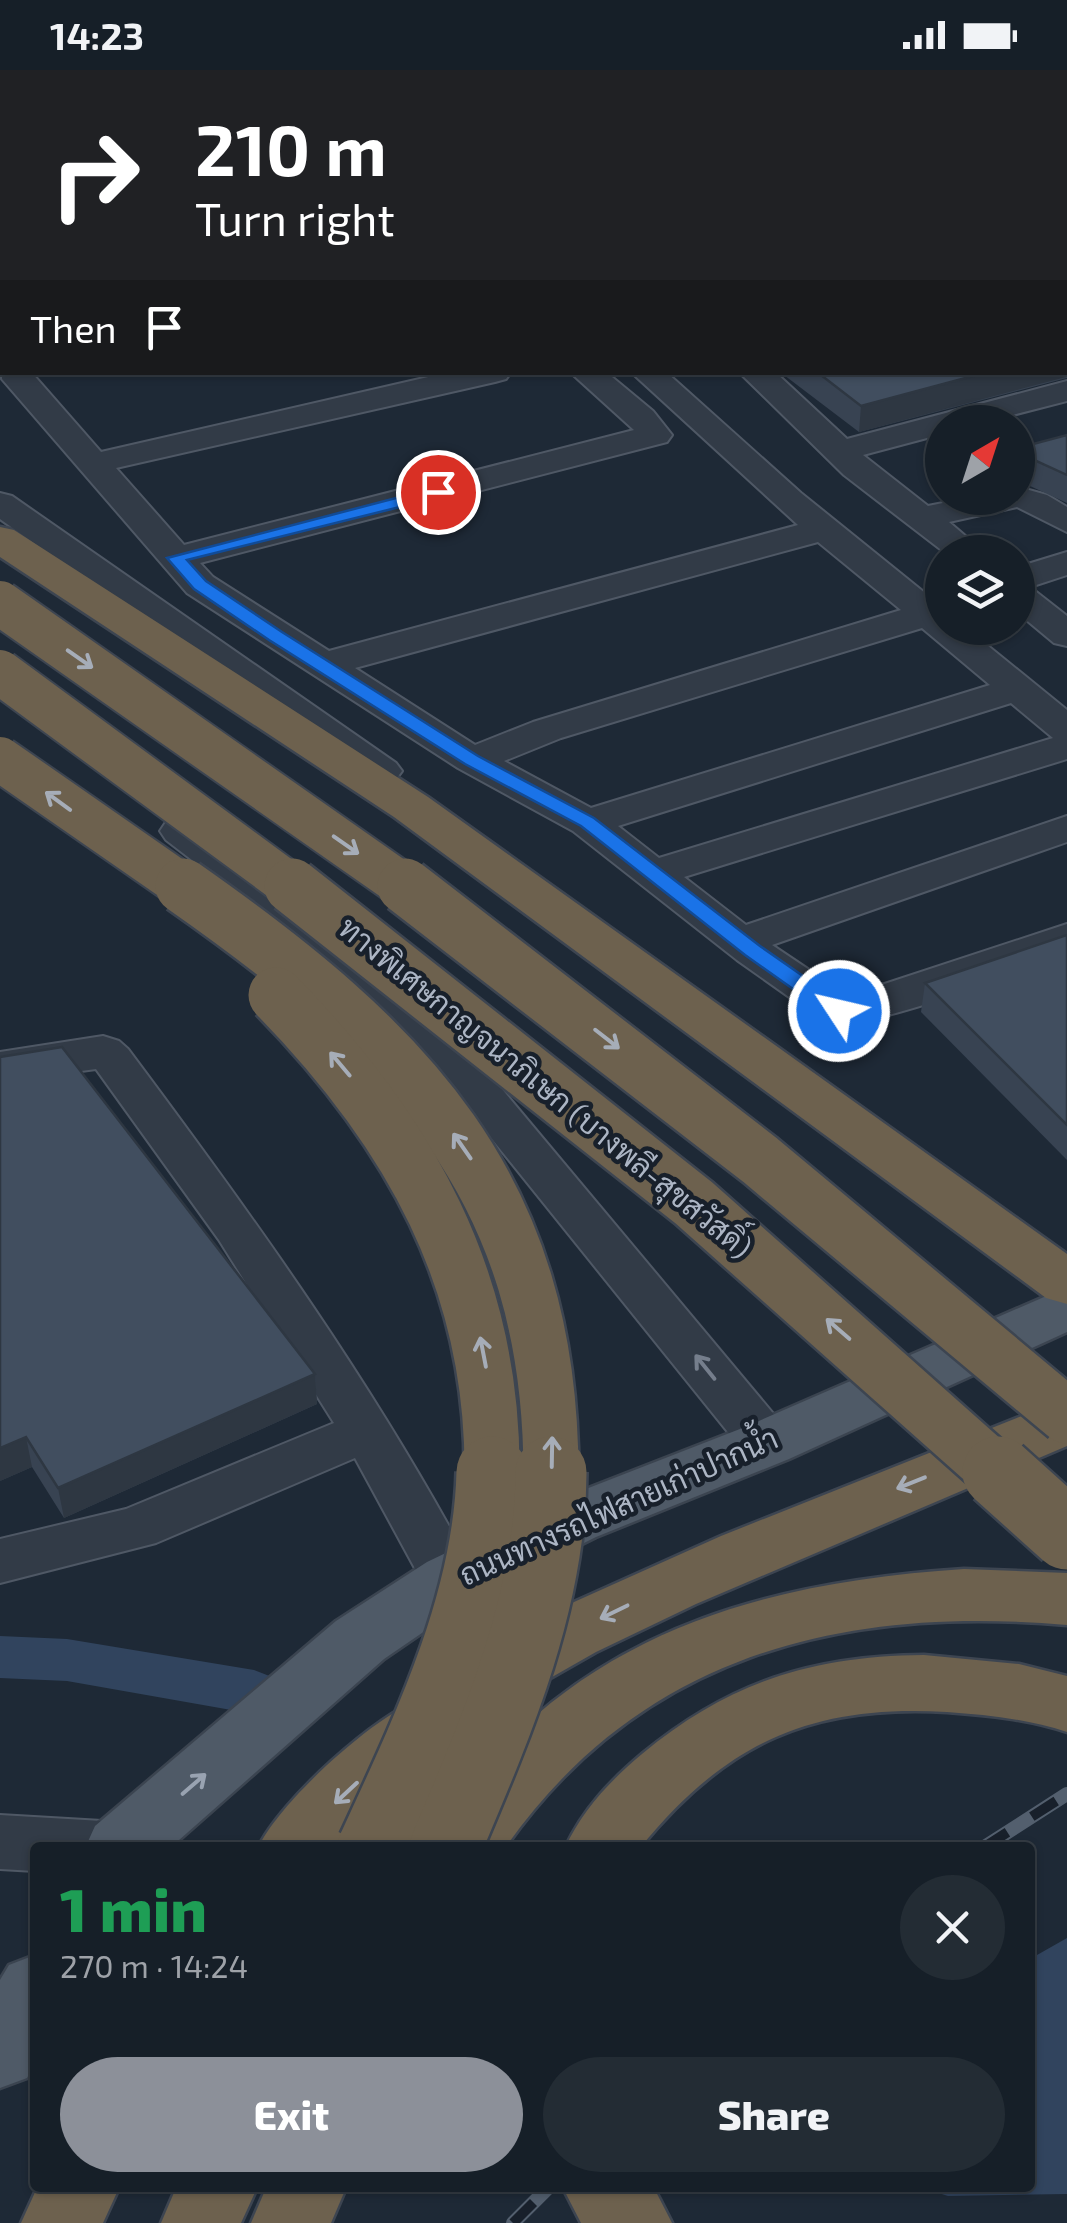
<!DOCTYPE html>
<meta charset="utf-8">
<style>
:root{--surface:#161f28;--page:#232c34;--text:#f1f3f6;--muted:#9ea2a8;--line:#353d45;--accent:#8c9099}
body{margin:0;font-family:"Exo 2",Sarabun,sans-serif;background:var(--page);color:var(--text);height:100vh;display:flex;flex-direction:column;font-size:38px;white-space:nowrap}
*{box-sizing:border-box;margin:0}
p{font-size:32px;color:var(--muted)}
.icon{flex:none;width:55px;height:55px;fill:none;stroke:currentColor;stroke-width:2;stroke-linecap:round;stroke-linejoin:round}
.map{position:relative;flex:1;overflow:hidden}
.sheet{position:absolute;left:30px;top:1772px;width:1005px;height:350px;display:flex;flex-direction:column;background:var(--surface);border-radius:10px;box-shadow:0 2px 8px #0004,0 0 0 2px var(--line)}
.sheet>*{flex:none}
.guide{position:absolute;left:0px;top:0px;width:1068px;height:305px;box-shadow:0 2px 8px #0004,0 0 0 2px var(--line);background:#202124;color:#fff;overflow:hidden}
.needle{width:65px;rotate:39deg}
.buttons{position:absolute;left:925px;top:335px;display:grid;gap:20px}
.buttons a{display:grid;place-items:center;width:110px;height:110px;border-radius:50%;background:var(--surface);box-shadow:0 2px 8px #0004,0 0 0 2px var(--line);font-size:50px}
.pin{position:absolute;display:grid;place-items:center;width:85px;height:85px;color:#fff;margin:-42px;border:5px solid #fff;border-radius:50%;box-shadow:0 2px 10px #0007}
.me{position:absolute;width:110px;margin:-55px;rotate:305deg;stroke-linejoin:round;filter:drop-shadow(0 0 8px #0008)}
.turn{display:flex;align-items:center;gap:35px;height:210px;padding:0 30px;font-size:45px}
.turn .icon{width:130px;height:130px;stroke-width:2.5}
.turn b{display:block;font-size:70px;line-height:85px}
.then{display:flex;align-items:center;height:95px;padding:0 30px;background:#0003;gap:20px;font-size:38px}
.round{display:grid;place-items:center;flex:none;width:105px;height:105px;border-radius:52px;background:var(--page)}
.summary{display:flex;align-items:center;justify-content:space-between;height:170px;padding:0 30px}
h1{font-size:60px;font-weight:800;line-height:75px;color:#1e9e55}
.cta{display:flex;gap:20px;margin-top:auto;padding:20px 30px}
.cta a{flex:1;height:115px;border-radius:60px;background:var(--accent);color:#fff;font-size:40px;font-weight:800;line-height:115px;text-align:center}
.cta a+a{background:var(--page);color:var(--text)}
.status{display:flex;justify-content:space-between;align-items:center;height:70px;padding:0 50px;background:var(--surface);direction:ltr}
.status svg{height:28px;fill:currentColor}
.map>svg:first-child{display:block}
</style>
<div class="status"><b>14:23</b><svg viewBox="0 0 49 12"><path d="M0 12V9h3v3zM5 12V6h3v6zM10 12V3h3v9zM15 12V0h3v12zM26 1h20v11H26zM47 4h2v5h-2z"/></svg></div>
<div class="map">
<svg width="1067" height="2153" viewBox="0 0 1067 2153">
<rect width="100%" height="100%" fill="#1e2936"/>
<path fill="#31445e" d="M1067,1868V2124L948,2126L923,2118H1030V1889Z"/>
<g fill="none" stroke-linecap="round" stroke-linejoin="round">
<path fill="#31445e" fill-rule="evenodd" d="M0,1566L67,1569L254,1600L272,1607L280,1622L272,1637L254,1644L67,1611L0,1608Z"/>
<defs>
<g id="minor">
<rect x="0" y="60" width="2" height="16"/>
<path d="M2,140V158L0,159V141Z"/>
<path d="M2,295V302H31L101,382L450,302H511L506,309L495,312L116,398L184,475L634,360L570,302H606L653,341L672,365L667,372L200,493L213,507L329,581L798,455L631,302H666L801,423L941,536L942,558H966L1067,640V689L684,807L746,855L1067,746V772L772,875L848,926L1067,854V882C1014,901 871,964 823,951L737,890L573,761L458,698L187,523L2,309ZM818,472L901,540L533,652L475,675L355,598ZM922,558L990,615L591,738L504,691L561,668ZM1011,633L1053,668L659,788L618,756Z"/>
<path d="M739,302H775L847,369L1067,311V331L985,352H942V364L863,385L928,436L968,428H1018V417L1047,425L1067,437V462L1017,437L949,452L984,482H944L844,405Z"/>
<path d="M0,423L12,426L396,693L402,701L396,709L382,713L368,709L0,449Z"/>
<path d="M1067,482V505L1030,517L1067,546V576L1054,573L1018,543V497Z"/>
<path d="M181,749L196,752L348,869L450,957L786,1359L794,1373L786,1387L767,1393L748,1387L418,977L318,887L166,770L160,761L166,752Z"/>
<path d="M103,966L119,971L128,979C255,1149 379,1321 478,1510L470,1526L450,1532L430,1526L355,1388L156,1473L0,1513V1469L126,1439L334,1353L219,1170L96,999L0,1012V982Z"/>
<path d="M0,1745L102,1751L124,1759L133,1778H35V1801L0,1799Z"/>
</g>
<g id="major">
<path d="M1067,1217V1262L789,1389L596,1467L473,1528L384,1589L170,1778H85L95,1756L336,1551L427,1492L550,1433L745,1357Z"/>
<path d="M35,1885V1993L27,2008L0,2018V1910L9,1895Z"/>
</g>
<g id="highway">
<path d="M0,457L14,460L428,727L1067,1184V1234L1046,1228L394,747L0,487Z"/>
<path d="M1067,1328V1376L696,1534L596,1582L524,1623L500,1632L476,1623L466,1604L476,1585L574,1532L721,1466Z"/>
<path d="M964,1499L1067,1503V1555C842,1535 640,1585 505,1778H432C435,1749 466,1718 485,1696C611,1553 781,1511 964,1499Z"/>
<path d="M924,1585L1019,1594L1067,1606V1662C1028,1649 988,1645 947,1642C812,1634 726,1672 640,1778H565C583,1739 610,1711 642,1684C729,1612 812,1586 924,1585Z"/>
<path d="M425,1627L449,1635L459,1655L449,1675L404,1713L340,1778H258C280,1731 377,1643 425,1627Z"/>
<path d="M37,2118H119L103,2153H21Z"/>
<path d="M176,2118H257L241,2153H161Z"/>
<path d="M266,2118H346L331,2153H251Z"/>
<path d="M563,2118H654L672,2153H581Z"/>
</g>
</defs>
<use href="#minor" stroke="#4f5865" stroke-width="4"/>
<use href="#major" stroke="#3b4450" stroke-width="5"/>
<use href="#highway" stroke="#3d4551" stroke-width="5"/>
<use href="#minor" fill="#323b47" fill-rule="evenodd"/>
<use href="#major" fill="#4f5a67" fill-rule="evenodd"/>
<use href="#highway" fill="#6d614e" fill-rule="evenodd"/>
<defs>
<g id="rail">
<path d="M983,1778L1067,1724"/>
<path d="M513,2153L548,2118"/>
</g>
</defs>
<use href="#rail" stroke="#535f6e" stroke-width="14"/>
<use href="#rail" stroke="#18202b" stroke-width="10" stroke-dasharray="29" stroke-linecap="butt"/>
<defs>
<g id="highway-bridge-far2">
<path d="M0,533L408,819"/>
<path d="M0,602L295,819"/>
<path d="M0,689L187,819"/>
</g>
<g id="highway-bridge-far1">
<path d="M183,816C407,973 551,1115 551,1405"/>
<path d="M292,816L694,1133L1000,1405"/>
<path d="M405,816L760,1090L1067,1346"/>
<path d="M276,925C409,1061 494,1210 492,1405"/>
</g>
<g id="highway-bridge">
<path d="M998,1402L1067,1464"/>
<path d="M373,1778C427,1661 489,1533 492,1402"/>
<path d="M445,1778C495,1660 551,1533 551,1402"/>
</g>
</defs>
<use href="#highway-bridge-far2" stroke="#3d4551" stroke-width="48" stroke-linecap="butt"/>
<use href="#highway-bridge-far1" stroke="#3d4551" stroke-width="60" stroke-linecap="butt"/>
<use href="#highway-bridge" stroke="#3d4551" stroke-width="76" stroke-linecap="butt"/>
<use href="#highway-bridge-far2" stroke="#6d614e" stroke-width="44"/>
<use href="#highway-bridge-far1" stroke="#6d614e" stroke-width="55"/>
<use href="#highway-bridge" stroke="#6d614e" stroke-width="71"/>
</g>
<g fill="#384352">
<path d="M711,0H887L891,2H714Z"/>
<path d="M1067,18V308L859,362L780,302H1065Z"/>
<path d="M1067,365V433L1030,416L1018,407V377Z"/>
<path d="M1067,865V1090L921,942L925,913Z"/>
<path d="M0,987L315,1304L317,1334L64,1448L32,1397L0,1411Z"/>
</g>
<g fill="#2e3742">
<path d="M1067,282L1066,307L859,362L861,336L988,302H1065V283Z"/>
<path d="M315,1304L317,1334L64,1448L58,1418Z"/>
<path d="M26,1367L32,1397L0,1411V1378Z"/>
</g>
<g fill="#414e5f" stroke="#2e3742" stroke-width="2.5">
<path d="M741,0H887L891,2H744Z"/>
<path d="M1067,18V282L1065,283V19Z"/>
<path d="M817,302H988L861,336Z"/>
<path d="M1067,365V405L1034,390L1018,378Z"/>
<path d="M1067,865V1055L925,913Z"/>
<path d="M62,977L315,1304L58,1418L26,1367L0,1378V987Z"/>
</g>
<defs><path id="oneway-shaft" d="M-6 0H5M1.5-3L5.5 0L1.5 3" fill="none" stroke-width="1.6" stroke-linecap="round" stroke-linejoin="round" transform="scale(2.5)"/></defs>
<g stroke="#a6adb8">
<use href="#oneway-shaft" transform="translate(80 589) rotate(35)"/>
<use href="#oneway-shaft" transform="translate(58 731) rotate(-144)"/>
<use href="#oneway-shaft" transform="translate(346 775) rotate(35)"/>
<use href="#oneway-shaft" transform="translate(607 969) rotate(38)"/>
<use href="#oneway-shaft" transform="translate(340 994) rotate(-130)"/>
<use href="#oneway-shaft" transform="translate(462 1076) rotate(-125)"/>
<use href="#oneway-shaft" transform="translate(838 1259) rotate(-139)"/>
<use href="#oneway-shaft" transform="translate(483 1282) rotate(-101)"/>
<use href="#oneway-shaft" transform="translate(552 1382) rotate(-89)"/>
<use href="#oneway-shaft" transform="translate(911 1413) rotate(158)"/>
<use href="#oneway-shaft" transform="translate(614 1542) rotate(154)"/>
<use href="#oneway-shaft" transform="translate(346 1723) rotate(137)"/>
</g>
<use stroke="#757e8c" href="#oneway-shaft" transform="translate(705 1297) rotate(-129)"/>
<use stroke="#99a3b1" href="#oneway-shaft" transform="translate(194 1714) rotate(-41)"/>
<path fill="#1a73e8" stroke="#114b97" stroke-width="2.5" d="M438,417L444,419V426L187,490L206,511L282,562L478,686L594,748L760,876L846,936L849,941L846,946H831L745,885L581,756L465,694L269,570L194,519L167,488Z"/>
<g text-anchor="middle" stroke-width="9" stroke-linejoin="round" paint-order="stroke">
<g font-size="30" fill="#acb5c4" stroke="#18202b">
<text transform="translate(545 1018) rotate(39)" y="10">ทางพิเศษกาญจนาภิเษก (บางพลี-สุขสวัสดิ์)</text>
<text transform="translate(619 1437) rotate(-24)" y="10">ถนนทางรถไฟสายเก่าปากน้ำ</text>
</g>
</g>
</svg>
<div class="buttons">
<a><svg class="needle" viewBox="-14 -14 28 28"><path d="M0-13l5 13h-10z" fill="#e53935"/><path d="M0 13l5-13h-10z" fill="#9ea2a8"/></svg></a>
<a><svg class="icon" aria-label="layers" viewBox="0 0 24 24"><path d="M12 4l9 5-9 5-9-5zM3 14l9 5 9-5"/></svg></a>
</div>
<div class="pin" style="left:438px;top:422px;background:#d93025"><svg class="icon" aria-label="arrive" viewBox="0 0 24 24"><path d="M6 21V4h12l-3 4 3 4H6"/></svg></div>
<svg class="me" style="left:839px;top:941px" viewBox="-20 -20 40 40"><circle r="17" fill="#1a73e8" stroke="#fff" stroke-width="3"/><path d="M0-11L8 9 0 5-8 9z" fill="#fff"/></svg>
<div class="guide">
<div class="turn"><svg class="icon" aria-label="right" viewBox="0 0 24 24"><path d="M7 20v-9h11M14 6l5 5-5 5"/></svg><div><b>210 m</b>Turn right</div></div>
<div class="then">Then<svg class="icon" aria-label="arrive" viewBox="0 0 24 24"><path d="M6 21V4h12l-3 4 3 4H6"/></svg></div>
</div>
<section class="sheet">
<div class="summary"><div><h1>1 min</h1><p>270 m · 14:24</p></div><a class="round"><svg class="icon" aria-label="close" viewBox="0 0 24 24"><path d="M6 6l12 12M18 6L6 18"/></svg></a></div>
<div class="cta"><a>Exit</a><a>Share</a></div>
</section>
</div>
